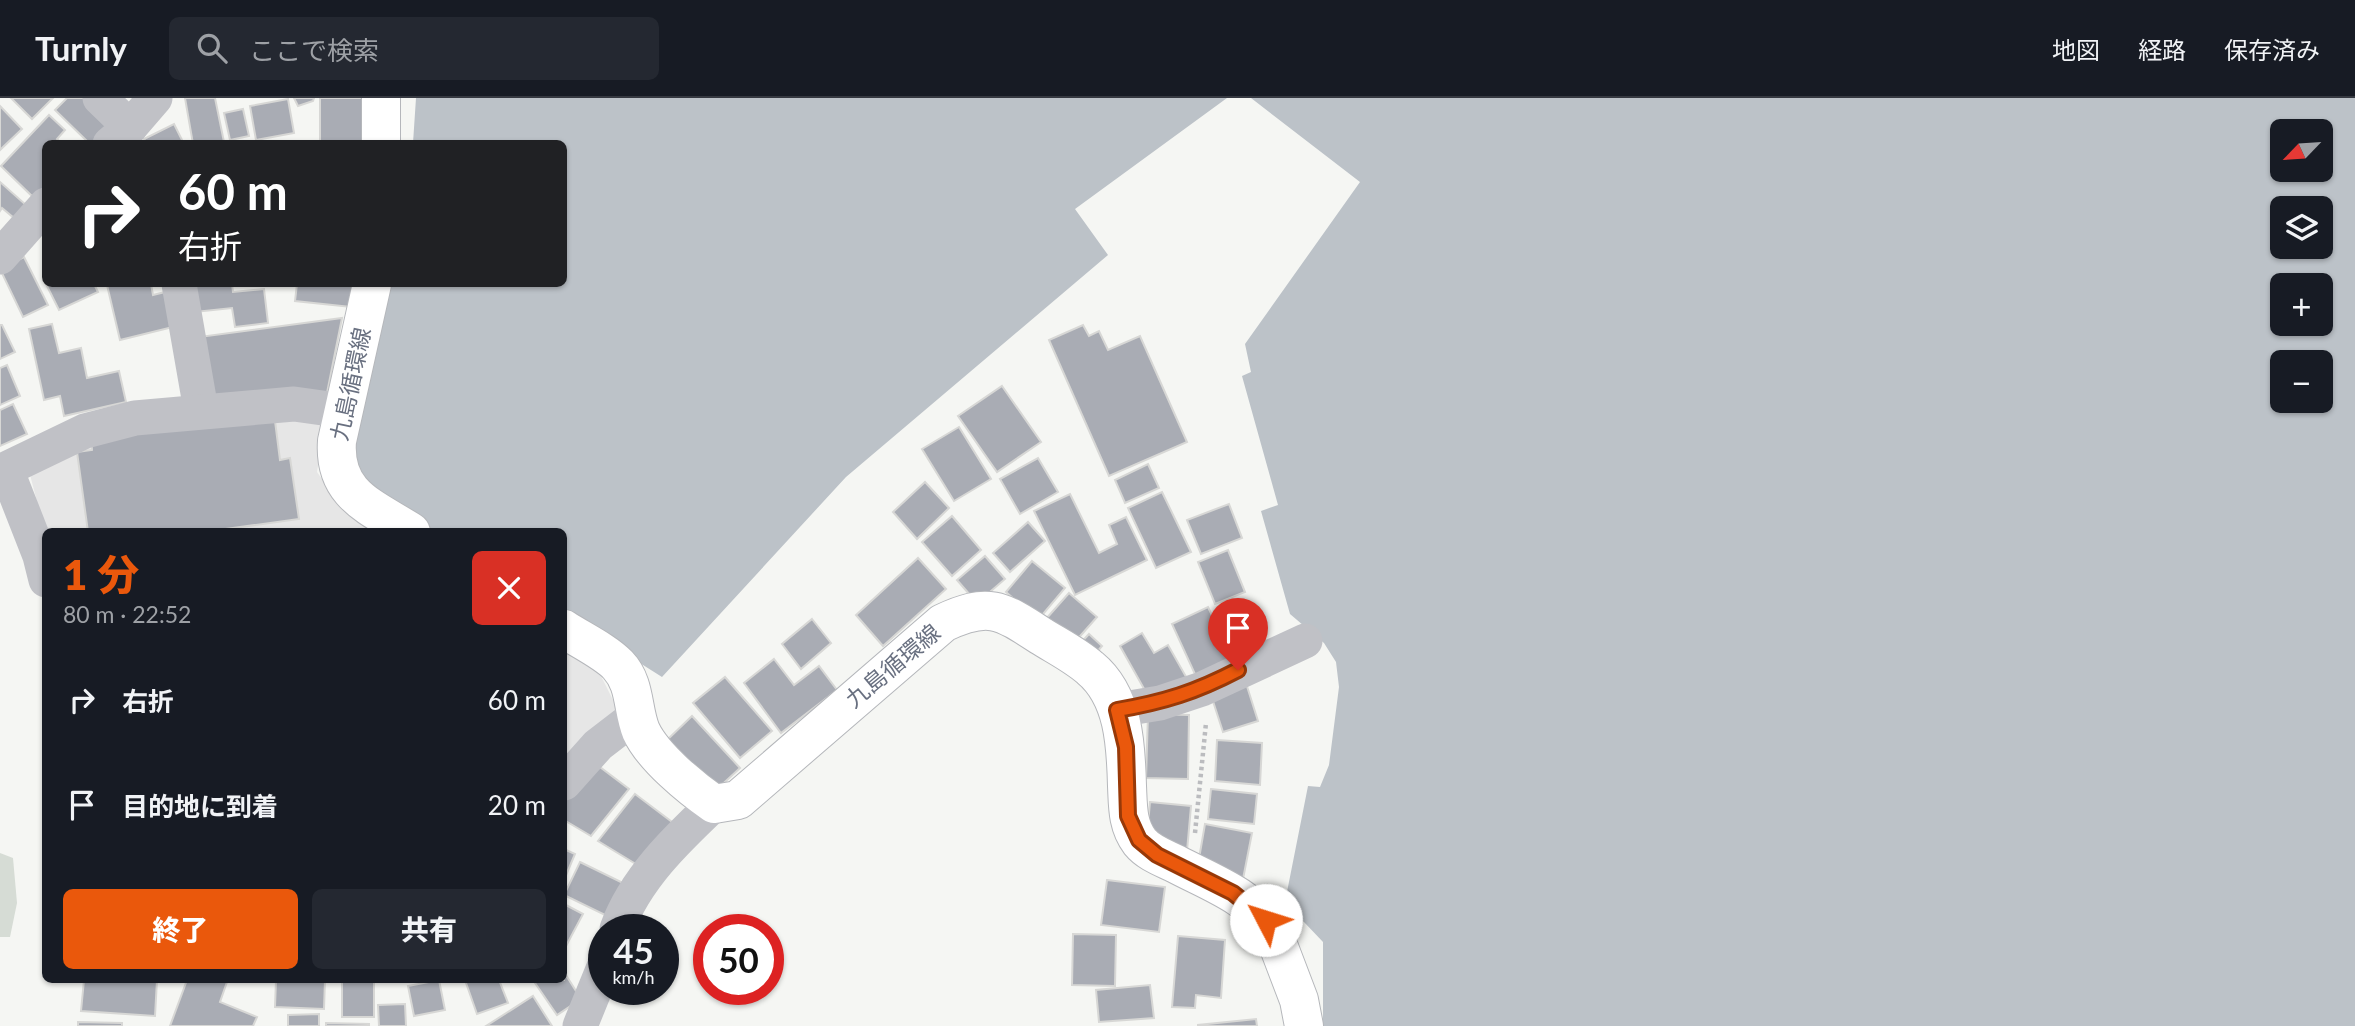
<!DOCTYPE html>
<html lang="ja">
<meta charset="utf-8">
<style>
:root{--surface:#171b24;--page:#242831;--text:#f1f3f6;--muted:#9ea1a6;--line:#363941;--accent:#ea580c}
body{margin:0;font-family:Lato,"Noto Sans JP",sans-serif;background:var(--page);color:var(--text);height:100vh;display:flex;flex-direction:column;font-size:26px;white-space:nowrap}
*{box-sizing:border-box;margin:0}
p{font-size:23px;color:var(--muted)}
.icon{flex:none;width:38px;height:38px;fill:none;stroke:currentColor;stroke-width:2;stroke-linecap:round;stroke-linejoin:round}
.map{position:relative;flex:1;overflow:hidden}
.details{position:absolute;left:42px;top:430px;width:525px;height:455px;display:flex;flex-direction:column;background:var(--surface);border-radius:10px;box-shadow:0 2px 5px #0004}
.details>*{flex:none}
.top-card{position:absolute;left:42px;top:42px;width:525px;height:147px;border-radius:10px;box-shadow:0 2px 5px #0004;background:#202124;color:#fff;overflow:hidden}
.needle{width:46px;rotate:245deg}
.controls{position:absolute;left:2270px;top:21px;display:grid;gap:14px}
.controls a{display:grid;place-items:center;width:63px;height:63px;border-radius:10px;background:var(--surface);box-shadow:0 2px 5px #0004;font-size:35px}
.speed{position:absolute;left:588px;top:816px;display:flex;gap:14px;font-size:35px;font-weight:700;text-align:center}
.speed>*{display:grid;place-content:center;width:91px;height:91px;border-radius:50%;background:var(--surface);box-shadow:0 2px 5px #0004;line-height:1}
.speed small{font-size:18px;font-weight:400}
.speed .limit{border:10px solid #d22;background:#fff;color:#111}
.pin{position:absolute;display:grid;place-items:center;width:60px;height:60px;color:#fff;margin:-72px -30px;border-radius:50% 50% 50% 0;rotate:-45deg;box-shadow:0 0 7px #0007}
.pin .icon{rotate:45deg}
.me{position:absolute;width:77px;margin:-38px;rotate:310deg;stroke-linejoin:round;filter:drop-shadow(0 0 5px #0008)}
.turn{display:flex;align-items:center;gap:24px;height:147px;padding:0 21px;font-size:32px}
.turn .icon{width:91px;height:91px;stroke-width:2.5}
.turn b{display:block;font-size:49px;line-height:60px}
.round{display:grid;place-items:center;flex:none;width:74px;height:74px;border-radius:10px;background:var(--page)}
.head{display:flex;align-items:center;justify-content:space-between;height:119px;padding:0 21px}
h1{font-size:42px;font-weight:800;line-height:52px;color:var(--accent)}
.button{display:flex;gap:14px;margin-top:auto;padding:14px 21px}
.button a{flex:1;height:80px;border-radius:10px;background:var(--accent);color:#fff;font-size:28px;font-weight:800;line-height:80px;text-align:center}
.button a+a{background:var(--page);color:var(--text)}
ul{padding:0;list-style:none}
li{display:flex;align-items:center;gap:21px;height:105px;padding:0 21px}
li div{flex:1}
li b{display:block;font-size:26px}
li em{font-style:normal}
header{display:flex;align-items:center;gap:42px;box-sizing:border-box;height:98px;padding:0 35px;background:var(--surface);border-bottom:2px solid var(--line)}
header strong{font-size:33px}
nav{display:flex;gap:38px;margin-inline-start:auto;font-size:24px}
.search{width:490px;height:63px;background:var(--page);display:flex;align-items:center;gap:18px;box-sizing:border-box;padding:0 24px;border-radius:10px;color:var(--muted);font-size:26px}
.map>svg:first-child{display:block}
</style>
<header>
<strong>Turnly</strong>
<div class="search"><svg class="icon" aria-label="search" viewBox="0 0 24 24"><circle cx="10" cy="10" r="6"/><path d="M15 15l6 6"/></svg>ここで検索</div>
<nav><a>地図</a><a>経路</a><a>保存済み</a></nav>
</header>
<div class="map">
<svg width="2355" height="928" viewBox="0 0 2355 928">
<rect width="100%" height="100%" fill="#f5f6f3"/>
<g fill="#e6e6e6">
<path d="M326,319L317,374L341,408L383,434H45L28,369L91,340Z"/>
<path d="M564,548L598,572L617,610L564,670Z"/>
</g>
<path fill="#d6dcd5" d="M0,755L13,760L17,805L10,839H0Z"/>
<g fill="#bcc2c8" fill-rule="evenodd">
<path d="M416,0H1227L1075,111L1108,157L846,379L662,579L564,517V434H433L365,391L352,359L389,186H564V46L413,45Z"/>
<path d="M1251,0H2355V928H1323V844L1285,804L1308,688L1320,689L1329,667L1339,589L1336,564L1324,545L1290,516L1261,413L1278,407L1242,278L1251,274L1245,246L1360,84ZM2282,33H2320V72H2282ZM2282,110H2320V149H2282ZM2282,187H2320V226H2282ZM2282,264H2320V303H2282Z"/>
</g>
<g fill="#a9acb4" stroke="#d7d7d5" stroke-width="2">
<path d="M11,0H53L32,21Z"/>
<path d="M67,0H89L115,26L97,46H90L55,12Z"/>
<path d="M185,0H215L224,44L193,46Z"/>
<path d="M294,0H314L313,3L298,8Z"/>
<path d="M320,0H362L363,46H320Z"/>
<path d="M288,1L294,35L256,42L250,8Z"/>
<path d="M0,8L22,31L0,52Z"/>
<path d="M243,11L249,38L230,42L224,15Z"/>
<path d="M49,17L65,32L57,41L62,46H46V90L35,101L1,68Z"/>
<path d="M174,26L184,46H147L144,41Z"/>
<path d="M0,84L26,107L14,120L2,110L0,113Z"/>
<path d="M24,159L48,207L23,219L0,171Z"/>
<path d="M46,186H94L98,194L59,212Z"/>
<path d="M114,186H151L153,197L173,192L181,227L120,242L107,187Z"/>
<path d="M192,186H232L233,194L264,191L268,225L235,229L232,210L195,214Z"/>
<path d="M297,186H354L351,209L295,203Z"/>
<path d="M342,220L325,305L208,304L199,239Z"/>
<path d="M52,226L59,255L81,250L87,280L119,273L126,304L64,318L60,298L44,302L29,231Z"/>
<path d="M0,227H2L15,254L0,261Z"/>
<path d="M1083,227L1089,238L1099,233L1108,252L1140,238L1187,344L1109,378L1049,242Z"/>
<path d="M7,267L20,298L0,307V270Z"/>
<path d="M1002,288L1041,344L997,374L958,318Z"/>
<path d="M13,306L27,336L0,348V312Z"/>
<path d="M274,315L280,362L290,360L299,421L204,434H88L77,354L92,352L91,340Z"/>
<path d="M959,329L991,381L954,403L922,351Z"/>
<path d="M1038,360L1058,394L1020,416L1000,381Z"/>
<path d="M1148,366L1159,390L1125,405L1115,382Z"/>
<path d="M925,384L949,410L917,441L893,414Z"/>
<path d="M1162,394L1191,454L1156,470L1128,410Z"/>
<path d="M1070,396L1099,455L1117,446L1109,427L1126,419L1147,462L1075,497L1034,413Z"/>
<path d="M1229,406L1242,440L1201,456L1187,422Z"/>
<path d="M952,418L981,452L952,478L922,444Z"/>
<path d="M1028,424L1045,443L1010,474L993,455Z"/>
<path d="M1228,452L1245,494L1215,506L1198,464Z"/>
<path d="M985,458L1005,481L977,505L957,482Z"/>
<path d="M918,460L946,491L883,548L856,517Z"/>
<path d="M1032,463L1065,490L1038,522L1006,494Z"/>
<path d="M1069,495L1097,519L1074,545L1046,521Z"/>
<path d="M1208,509L1236,568L1199,585L1172,526Z"/>
<path d="M812,521L831,545L801,571L782,546Z"/>
<path d="M1142,535L1154,555L1168,547L1189,584L1152,605L1120,548Z"/>
<path d="M1089,536L1102,548L1091,561L1077,549Z"/>
<path d="M774,561L794,587L819,568L837,592L781,635L744,585Z"/>
<path d="M725,579L772,633L740,660L693,605Z"/>
<path d="M1245,582L1258,623L1223,634L1210,594Z"/>
<path d="M1148,616L1189,617L1188,681L1146,680Z"/>
<path d="M692,618L740,670L714,694L666,643Z"/>
<path d="M1217,642L1262,645L1260,687L1215,683Z"/>
<path d="M592,663L629,691L591,738L564,722V696Z"/>
<path d="M1211,691L1257,696L1254,726L1208,721Z"/>
<path d="M635,696L676,727L644,771L598,743Z"/>
<path d="M1150,704L1191,708L1187,753L1146,749Z"/>
<path d="M1205,726L1252,735L1243,781L1197,772Z"/>
<path d="M564,751L575,756L564,782Z"/>
<path d="M580,764L623,785L607,818L564,797Z"/>
<path d="M1107,782L1165,789L1159,834L1101,827Z"/>
<path d="M564,806L583,816L566,848L564,846Z"/>
<path d="M1073,836L1116,837L1115,888L1072,887Z"/>
<path d="M1178,838L1225,842L1221,900L1196,897L1195,910L1172,909Z"/>
<path d="M564,874L581,901L557,917L533,882H564Z"/>
<path d="M84,882H157L155,918L81,913Z"/>
<path d="M187,882H221L227,884L220,904L257,919L253,928H170Z"/>
<path d="M276,882H325L324,911L275,909Z"/>
<rect x="342" y="882" width="32" height="37"/>
<path d="M439,882L445,912L414,918L408,888Z"/>
<path d="M465,882H499L508,905L477,916Z"/>
<path d="M1150,887L1154,920L1099,924L1096,892Z"/>
<path d="M533,898L552,928H486Z"/>
<path d="M405,906L406,928H379L378,907Z"/>
<path d="M319,916V928H288V917Z"/>
<path d="M1256,921L1257,928H1198V927Z"/>
<path d="M78,924L122,925V928H78Z"/>
<path d="M326,925L369,926V928H326Z"/>
</g>
<g fill="none" stroke-linecap="round" stroke-linejoin="round">
<defs>
<g id="major">
<path d="M381,0V46"/>
<path d="M372,186L337,343C333,397 372,409 411,434"/>
<path d="M564,531C579,541 606,554 618,567C636,586 632,611 641,633C653,659 691,690 714,706L738,702L943,525C988,504 1000,511 1041,538C1057,548 1075,557 1090,570C1124,598 1126,647 1127,688C1128,708 1127,727 1140,744C1149,755 1164,760 1176,766C1210,784 1250,798 1272,831L1299,902L1304,928"/>
</g>
</defs>
<use href="#major" stroke="#b5b7bb" stroke-width="40"/>
<path stroke="#bbbcbf" stroke-width="4.5" stroke-dasharray="3.5 3.5" stroke-linecap="butt" d="M1195,735L1206,625"/>
<g stroke="#c0c1c6" stroke-width="35">
<path d="M100,0L130,29"/>
<path d="M110,46L130,29L155,0"/>
<path d="M0,159L46,107"/>
<path d="M179,186L201,312"/>
<path d="M46,482L40,458L6,371L85,333L135,320L294,306L344,313"/>
<path d="M1117,612L1160,605L1202,591L1305,543"/>
<path d="M564,685L598,647L637,617"/>
<path d="M617,831C635,781 676,742 714,706"/>
<path d="M580,928L604,869"/>
</g>
<use href="#major" stroke="#fff" stroke-width="38"/>
</g>
<g fill="none" stroke-linecap="round" stroke-linejoin="round">
<defs>
<path id="route" d="M1238,572C1196,594 1164,604 1117,612L1126,649L1128,718L1139,742L1157,757L1233,795L1266,822"/>
</defs>
<use href="#route" stroke="#983908" stroke-width="18"/>
<use href="#route" stroke="#ea580c" stroke-width="12"/>
</g>
<g text-anchor="middle" stroke-width="7" stroke-linejoin="round" paint-order="stroke">
<g font-size="23" fill="#697080" stroke="#fff">
<text transform="translate(351 286) rotate(-78)" y="8">九島循環線</text>
<text transform="translate(893 568) rotate(-40)" y="8">九島循環線</text>
</g>
</g>
</svg>
<div class="controls">
<a><svg class="needle" viewBox="-14 -14 28 28"><path d="M0-13l5 13h-10z" fill="#e53935"/><path d="M0 13l5-13h-10z" fill="#9ea1a6"/></svg></a>
<a><svg class="icon" aria-label="layers" viewBox="0 0 24 24"><path d="M12 4l9 5-9 5-9-5zM3 14l9 5 9-5"/></svg></a>
<a>+</a>
<a>−</a>
</div>
<div class="speed"><div>45<small>km/h</small></div><div class="limit">50</div></div>
<div class="pin" style="left:1238px;top:572px;background:#d93025"><svg class="icon" aria-label="arrive" viewBox="0 0 24 24"><path d="M6 21V4h12l-3 4 3 4H6"/></svg></div>
<svg class="me" style="left:1266px;top:822px" viewBox="-20 -20 40 40"><circle r="19" fill="#fff"/><path d="M0-13L10 11 0 6-10 11z" fill="#ea580c"/></svg>
<div class="top-card">
<div class="turn"><svg class="icon" aria-label="right" viewBox="0 0 24 24"><path d="M7 20v-9h11M14 6l5 5-5 5"/></svg><div><b>60 m</b>右折</div></div>
</div>
<section class="details">
<div class="head"><div><h1>1 分</h1><p>80 m · 22:52</p></div><a class="round" style="background:#d93025;color:#fff"><svg class="icon" aria-label="close" viewBox="0 0 24 24"><path d="M6 6l12 12M18 6L6 18"/></svg></a></div>
<ul>
<li><svg class="icon" aria-label="right" viewBox="0 0 24 24"><path d="M7 20v-9h11M14 6l5 5-5 5"/></svg><div><b>右折</b></div><em>60 m</em></li>
<li><svg class="icon" aria-label="arrive" viewBox="0 0 24 24"><path d="M6 21V4h12l-3 4 3 4H6"/></svg><div><b>目的地に到着</b></div><em>20 m</em></li>
</ul>
<div class="button"><a>終了</a><a>共有</a></div>
</section>
</div>
